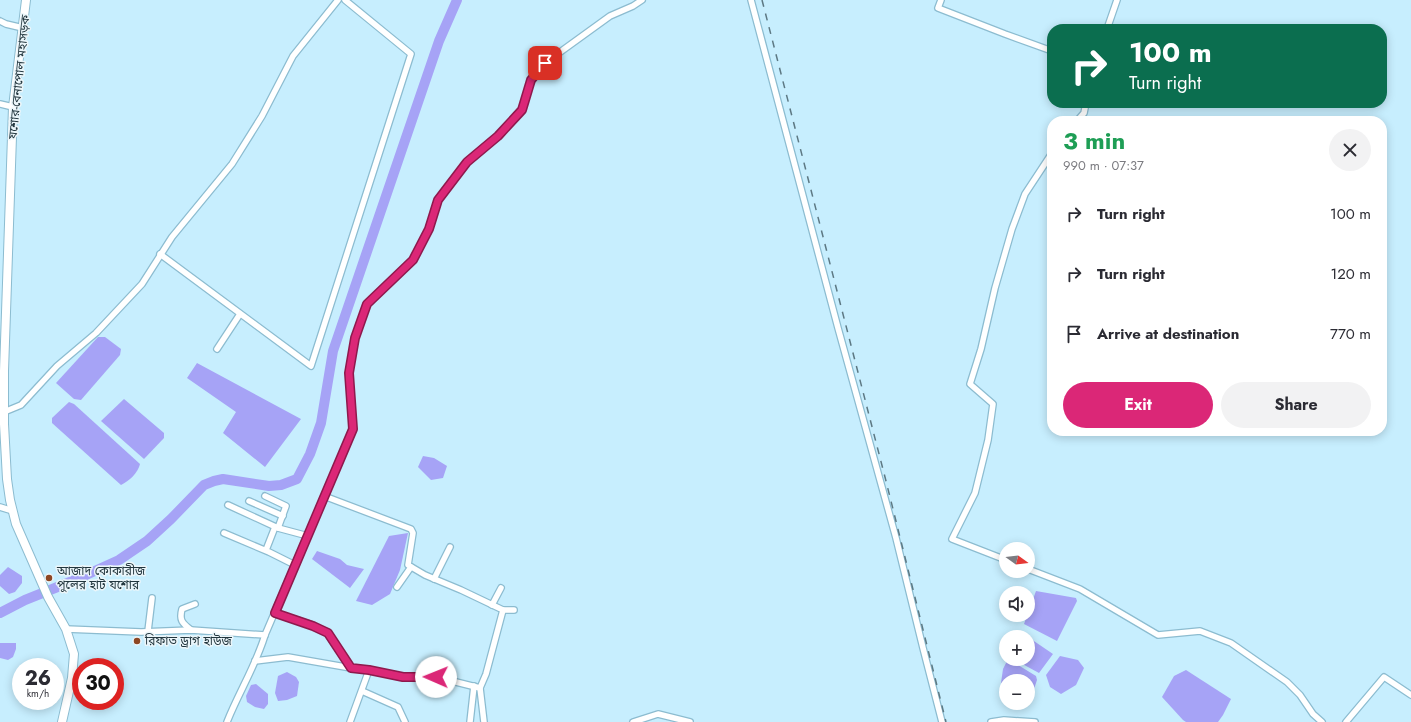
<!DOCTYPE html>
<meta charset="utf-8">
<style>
:root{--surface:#fff;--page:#f2f2f3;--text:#2b2b33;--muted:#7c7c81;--accent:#db2777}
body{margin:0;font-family:Jost,"Noto Sans Bengali",sans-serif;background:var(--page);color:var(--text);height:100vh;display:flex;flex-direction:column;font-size:15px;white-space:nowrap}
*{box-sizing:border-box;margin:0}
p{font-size:13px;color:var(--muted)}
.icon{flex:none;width:22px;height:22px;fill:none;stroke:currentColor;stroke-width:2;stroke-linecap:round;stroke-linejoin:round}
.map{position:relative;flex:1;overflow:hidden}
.side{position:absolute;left:1047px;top:116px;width:340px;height:320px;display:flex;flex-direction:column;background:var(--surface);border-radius:16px;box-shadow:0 2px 10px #0003}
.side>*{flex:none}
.hud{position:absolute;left:1047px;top:24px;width:340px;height:84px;border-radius:16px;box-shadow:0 2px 10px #0003;background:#0b6e4f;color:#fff;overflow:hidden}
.needle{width:26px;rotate:105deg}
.fabs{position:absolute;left:999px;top:542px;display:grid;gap:8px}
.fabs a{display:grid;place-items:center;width:36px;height:36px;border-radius:50%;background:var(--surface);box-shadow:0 2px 10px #0003;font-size:20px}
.speed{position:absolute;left:12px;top:658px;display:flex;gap:8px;font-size:20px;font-weight:700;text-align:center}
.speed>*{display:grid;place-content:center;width:52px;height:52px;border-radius:50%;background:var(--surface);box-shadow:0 2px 10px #0003;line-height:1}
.speed small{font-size:10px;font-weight:400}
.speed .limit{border:6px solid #d22;background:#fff;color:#111}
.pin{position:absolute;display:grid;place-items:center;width:34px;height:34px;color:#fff;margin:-17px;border-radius:8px;box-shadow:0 2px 6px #0006}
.me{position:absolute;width:44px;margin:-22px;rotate:271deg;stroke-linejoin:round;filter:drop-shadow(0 0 3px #0008)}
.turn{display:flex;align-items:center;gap:14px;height:84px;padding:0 16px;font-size:18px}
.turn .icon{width:52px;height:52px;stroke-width:2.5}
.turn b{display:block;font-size:28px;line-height:34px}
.round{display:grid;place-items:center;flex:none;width:42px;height:42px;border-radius:21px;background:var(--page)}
.head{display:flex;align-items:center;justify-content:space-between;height:68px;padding:0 16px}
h1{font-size:24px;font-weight:700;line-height:30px;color:#1e9e55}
.button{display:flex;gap:8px;margin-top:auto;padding:8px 16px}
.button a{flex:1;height:46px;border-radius:24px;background:var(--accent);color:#fff;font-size:16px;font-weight:700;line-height:46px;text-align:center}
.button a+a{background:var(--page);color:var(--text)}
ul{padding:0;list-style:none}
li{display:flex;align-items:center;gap:12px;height:60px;padding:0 16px}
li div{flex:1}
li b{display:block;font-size:15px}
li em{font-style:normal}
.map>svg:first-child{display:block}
</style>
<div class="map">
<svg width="1411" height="722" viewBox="0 0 1411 722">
<rect width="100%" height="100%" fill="#c7eefe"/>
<g fill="#a6a3f6">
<path d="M98,337H105L121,349L120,355L81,400L74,399L56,383Z"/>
<path d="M197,363L301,419L265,467L223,433L236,412L187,378Z"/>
<path d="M124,399L164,433V438L144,459L101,421Z"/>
<path d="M69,402L74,404L140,464C138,473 129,481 121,485L52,423V418Z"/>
<path d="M423,456L434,458L447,466L443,478L431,480L418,467Z"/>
<path d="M408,533L400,570L390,594L372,605L356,601L389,536Z"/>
<path d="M317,551L340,559L347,565L364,569L350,588L312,559Z"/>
<path d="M8,567L22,576V583L15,592L9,594L0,586V575Z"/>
<path d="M1036,591L1076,598L1077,601L1057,641L1024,624Z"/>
<path d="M1028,637L1053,654L1039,673L1013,659H1028Z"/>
<path d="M0,643H16V649L13,657L8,660L0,658Z"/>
<path d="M1060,656L1078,660L1084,668L1076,685L1061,694L1050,687L1046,675Z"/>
<path d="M1008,659L1036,676L1037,680L1034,689L1028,692V681H1006V685L1001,683L1003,669Z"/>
<path d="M1186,670L1231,699L1223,715L1218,722H1186L1183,720L1162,697L1174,676Z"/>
<path d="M287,672L296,677L299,682L297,696L287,700L278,701L275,693L278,676Z"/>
<path d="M256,684L268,694V704L264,709L255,707L247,702L246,696L251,685Z"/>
</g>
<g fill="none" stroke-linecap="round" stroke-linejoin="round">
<path stroke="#a6a3f6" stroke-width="10" d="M0,613L25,600L75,580L119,560L147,541L171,519L204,485L214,481L223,479L269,486L281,485L297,479L310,454L321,423L333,351L439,41L457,0"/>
<defs>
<g id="minor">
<path d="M751,0L838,328L896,538L923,648L942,722"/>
<path d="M941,0L938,8L1005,34L1052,51"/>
<path d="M0,21L6,24L23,28"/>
<path d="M1107,29L1117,0"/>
<path d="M0,104L13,107"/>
<path d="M1077,121L1084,113L1086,103"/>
<path d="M160,254L311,366L411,54L345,0"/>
<path d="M217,349L240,314"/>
<path d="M4,412L21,405L57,366L96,333L142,284L172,237L232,164L262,116L293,56L338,0"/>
<path d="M265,496L286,506L278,528"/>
<path d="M324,496L411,529L413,533L408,565L425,575L461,590L503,610L486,674L480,688L484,722"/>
<path d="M249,501L283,516"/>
<path d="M228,505L278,528L308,536"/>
<path d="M0,507L13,511"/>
<path d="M224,533L269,552L295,565"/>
<path d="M266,550L275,527"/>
<path d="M1006,560L952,539L975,493L988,440L993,404L970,384L981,349L995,288L1012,229L1025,194L1052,153"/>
<path d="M1028,569L1080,589L1158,635L1200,631L1231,643L1287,682L1300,695L1313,714L1322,722"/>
<path d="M434,579L450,547"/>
<path d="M397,587L411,567"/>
<path d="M492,605L501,588"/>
<path d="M503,610H514"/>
<path d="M275,613L313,625L327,633L351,668"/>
<path d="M66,629L141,632L191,630L265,635"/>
<path d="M191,630C182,623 179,620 182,609L195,604"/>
<path d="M148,631L152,598"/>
<path d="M255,661L288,657L351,668L369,670L403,677H436L480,688"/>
<path d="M362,691L398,707L405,722"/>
<path d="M227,722C239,692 256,665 265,635L353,429L349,373L355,338L367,304L413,260L429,229L438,200L467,162L498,136L522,110L531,80L545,63L610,16L633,6L642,0"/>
<path d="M350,722L369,670"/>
<path d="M470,722L474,686"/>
<path d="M633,722L658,714L690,722"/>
<path d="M991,722L1004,720L1035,722"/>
<path d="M1346,722L1384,677L1411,695"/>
</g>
<path id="highway" d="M26,0L13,107L4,371V424L7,479L10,500L16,524L48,597L66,629L74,654L72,678L62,722"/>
</defs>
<use href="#minor" stroke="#8cbcd0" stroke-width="8"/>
<use href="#highway" stroke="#8cbcd0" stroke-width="10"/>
<use href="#minor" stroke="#fff" stroke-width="5.5"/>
<use href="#highway" stroke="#fff" stroke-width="8"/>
<path stroke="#5d7883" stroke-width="1.5" stroke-dasharray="7 7" stroke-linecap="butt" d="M762,0L886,481L946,722"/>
</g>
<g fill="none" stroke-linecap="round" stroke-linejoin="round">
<defs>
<path id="route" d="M436,677H403L369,670L351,668L328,633L313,626L275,613L353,429L349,373L355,338L367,304L413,260L429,229L438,200L467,162L498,136L522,110L531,80L545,63"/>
</defs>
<use href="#route" stroke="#8e194d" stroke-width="10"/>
<use href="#route" stroke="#db2777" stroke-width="7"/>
</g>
<g fill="#8d4623" stroke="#ecf6fa" stroke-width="1.5">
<circle cx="49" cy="578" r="4"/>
<circle cx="137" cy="641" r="4"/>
</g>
<g text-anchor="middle" stroke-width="3" stroke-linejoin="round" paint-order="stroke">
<g font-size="12" fill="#22363e" stroke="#ecf6fa">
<text transform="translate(19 77) rotate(-84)" y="4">যশোর-বেনাপোল মহাসড়ক</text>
</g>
<g font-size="12" fill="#22363e" stroke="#ecf6fa" text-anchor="start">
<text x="57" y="575">আজাদ কোকারীজ<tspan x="57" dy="14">পুলের হাট যশোর</tspan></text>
<text x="145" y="645">রিফাত ড্রাগ হাউজ</text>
</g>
</g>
</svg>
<div class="fabs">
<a><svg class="needle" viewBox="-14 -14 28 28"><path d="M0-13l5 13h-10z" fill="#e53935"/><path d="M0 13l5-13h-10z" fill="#7c7c81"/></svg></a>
<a><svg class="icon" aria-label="sound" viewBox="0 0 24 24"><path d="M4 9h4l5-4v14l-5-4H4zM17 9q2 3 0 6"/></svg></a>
<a>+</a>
<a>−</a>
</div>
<div class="speed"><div>26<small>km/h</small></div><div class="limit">30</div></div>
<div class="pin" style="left:545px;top:63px;background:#d93025"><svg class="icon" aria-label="arrive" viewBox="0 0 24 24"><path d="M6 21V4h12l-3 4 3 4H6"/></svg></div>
<svg class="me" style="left:436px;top:677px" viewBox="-20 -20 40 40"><circle r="19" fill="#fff"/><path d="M0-13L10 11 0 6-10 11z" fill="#db2777"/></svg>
<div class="hud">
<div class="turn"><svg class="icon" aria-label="right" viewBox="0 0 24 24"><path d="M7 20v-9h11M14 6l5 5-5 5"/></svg><div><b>100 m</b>Turn right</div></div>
</div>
<section class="side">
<div class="head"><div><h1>3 min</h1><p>990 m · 07:37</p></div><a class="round"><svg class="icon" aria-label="close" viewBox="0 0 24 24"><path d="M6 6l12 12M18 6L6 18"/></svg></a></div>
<ul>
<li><svg class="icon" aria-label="right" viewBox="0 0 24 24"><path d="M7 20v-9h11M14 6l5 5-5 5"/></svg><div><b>Turn right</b></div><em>100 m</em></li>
<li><svg class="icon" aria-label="right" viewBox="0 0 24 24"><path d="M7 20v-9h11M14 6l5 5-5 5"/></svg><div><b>Turn right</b></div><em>120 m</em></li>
<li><svg class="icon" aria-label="arrive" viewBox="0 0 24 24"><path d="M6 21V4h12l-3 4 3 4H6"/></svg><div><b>Arrive at destination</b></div><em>770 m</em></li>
</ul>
<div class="button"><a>Exit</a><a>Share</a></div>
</section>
</div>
